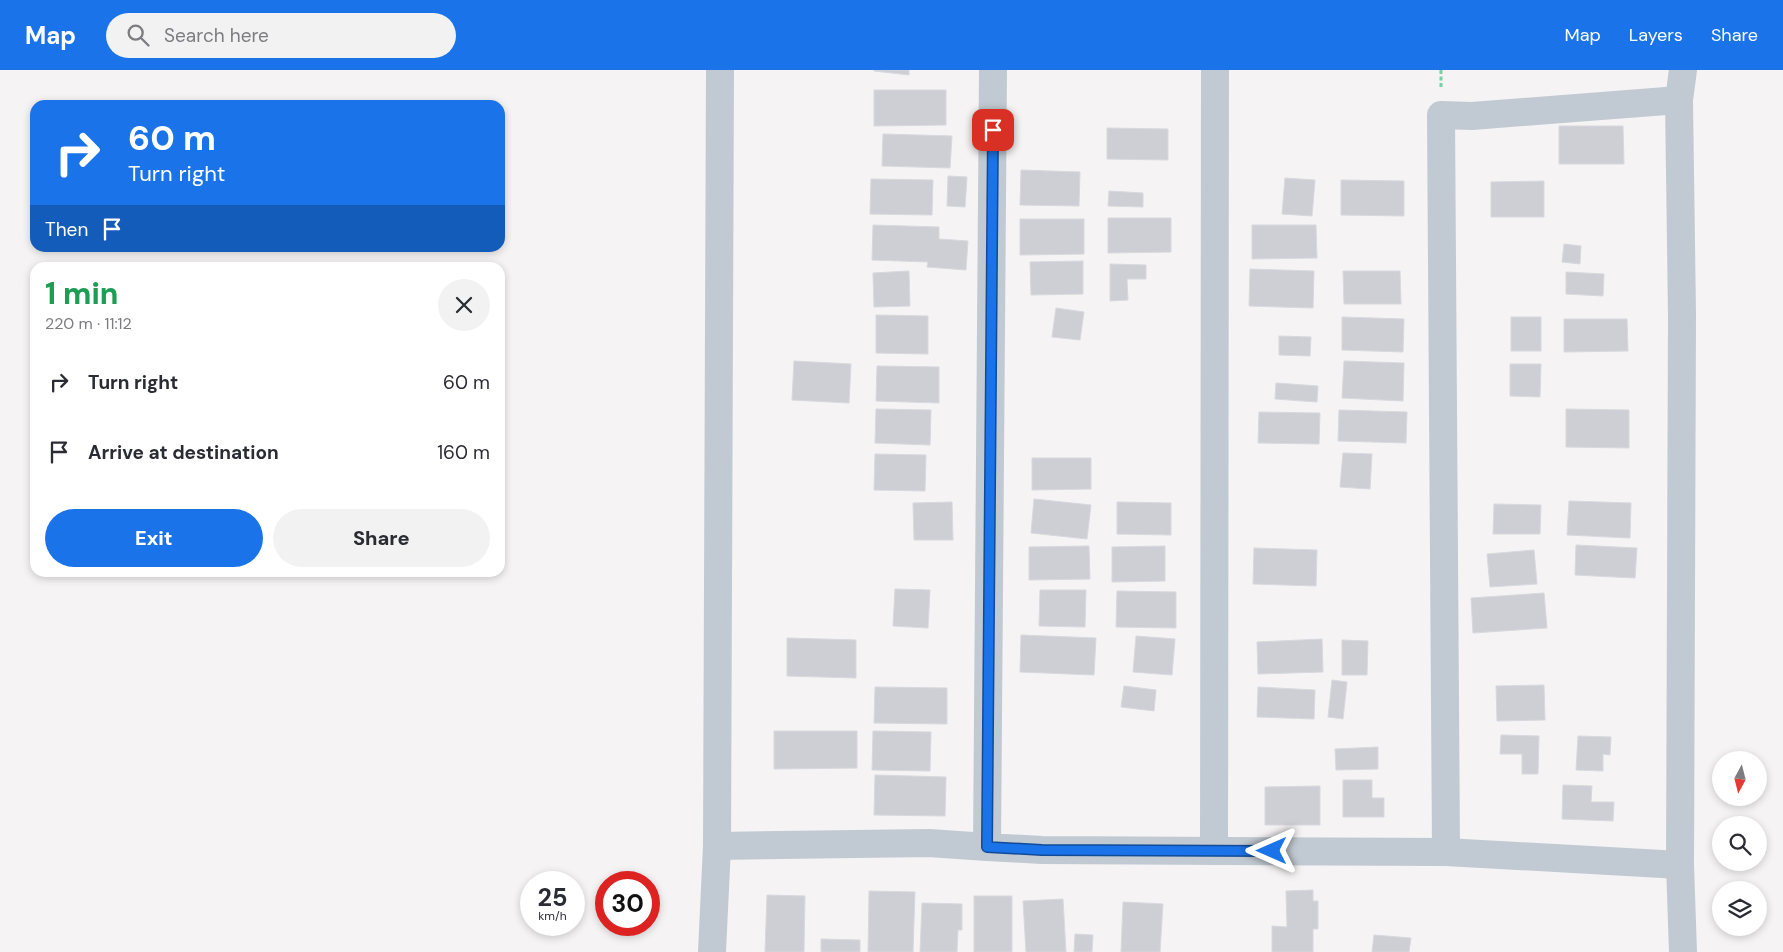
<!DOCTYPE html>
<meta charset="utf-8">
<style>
:root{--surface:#fff;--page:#f2f2f3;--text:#2b2b33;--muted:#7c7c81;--accent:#1a73e8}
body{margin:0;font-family:"DM Sans",sans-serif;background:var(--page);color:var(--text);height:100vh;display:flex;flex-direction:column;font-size:19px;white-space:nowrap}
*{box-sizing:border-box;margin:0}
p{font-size:16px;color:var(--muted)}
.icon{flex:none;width:28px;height:28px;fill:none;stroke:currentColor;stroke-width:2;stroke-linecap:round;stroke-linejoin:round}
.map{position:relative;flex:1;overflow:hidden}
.panel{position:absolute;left:30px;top:192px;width:475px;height:315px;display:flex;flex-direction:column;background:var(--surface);border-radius:15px;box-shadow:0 2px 8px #0003}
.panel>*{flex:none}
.top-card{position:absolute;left:30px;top:30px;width:475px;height:152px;border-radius:15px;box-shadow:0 2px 8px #0003;background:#1a73e8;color:#fff;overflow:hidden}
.needle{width:32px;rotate:187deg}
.tools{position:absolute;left:1712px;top:681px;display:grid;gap:10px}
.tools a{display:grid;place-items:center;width:55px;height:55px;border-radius:50%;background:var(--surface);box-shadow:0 2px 8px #0003;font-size:25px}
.speed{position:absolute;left:520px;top:801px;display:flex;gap:10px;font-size:25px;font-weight:700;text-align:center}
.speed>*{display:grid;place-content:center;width:65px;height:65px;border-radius:50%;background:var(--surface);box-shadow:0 2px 8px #0003;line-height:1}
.speed small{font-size:12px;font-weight:400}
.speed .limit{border:8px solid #d22;background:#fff;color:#111}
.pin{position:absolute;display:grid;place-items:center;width:42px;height:42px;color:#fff;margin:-21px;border-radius:10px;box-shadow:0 2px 8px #0006}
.me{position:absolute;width:55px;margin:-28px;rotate:270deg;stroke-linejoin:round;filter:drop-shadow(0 0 4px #0008)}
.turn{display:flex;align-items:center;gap:18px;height:105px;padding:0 15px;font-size:22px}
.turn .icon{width:65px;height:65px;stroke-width:2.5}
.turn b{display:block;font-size:35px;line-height:42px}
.then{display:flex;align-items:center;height:48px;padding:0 15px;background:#0003;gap:10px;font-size:19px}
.round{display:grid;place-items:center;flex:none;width:52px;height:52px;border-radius:26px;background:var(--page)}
.overview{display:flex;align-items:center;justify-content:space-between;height:85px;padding:0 15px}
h1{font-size:30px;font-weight:800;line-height:38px;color:#1e9e55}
.action{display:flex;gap:10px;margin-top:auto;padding:10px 15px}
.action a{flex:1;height:58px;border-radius:30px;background:var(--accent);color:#fff;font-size:20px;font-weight:800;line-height:58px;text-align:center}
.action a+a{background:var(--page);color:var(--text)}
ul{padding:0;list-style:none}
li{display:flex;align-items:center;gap:15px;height:70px;padding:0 15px}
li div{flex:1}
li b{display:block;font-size:19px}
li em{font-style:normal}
header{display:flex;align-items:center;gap:30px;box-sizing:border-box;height:70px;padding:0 25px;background:var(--accent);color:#fff}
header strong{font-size:24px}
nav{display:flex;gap:28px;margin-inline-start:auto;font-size:18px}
.search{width:350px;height:45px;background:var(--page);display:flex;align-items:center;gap:12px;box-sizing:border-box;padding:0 18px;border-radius:28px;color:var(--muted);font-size:19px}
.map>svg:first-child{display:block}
</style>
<header>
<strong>Map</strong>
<div class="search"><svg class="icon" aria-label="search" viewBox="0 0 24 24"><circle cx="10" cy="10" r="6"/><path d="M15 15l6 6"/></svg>Search here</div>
<nav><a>Map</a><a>Layers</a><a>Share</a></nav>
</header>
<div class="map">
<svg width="1783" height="882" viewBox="0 0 1783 882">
<rect width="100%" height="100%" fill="#f5f3f3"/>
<g fill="#cdcfd5" stroke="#d7d9de">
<path d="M874,0H909V5L874,1Z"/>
<path d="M874,20H946V55L874,56Z"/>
<path d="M1559,56H1623L1624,94H1559Z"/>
<path d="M1107,58L1168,59V90L1107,89Z"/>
<path d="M883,64L952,66L950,98L882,96Z"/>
<path d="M1021,100L1080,102L1079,136L1020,135Z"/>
<path d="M948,106L967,107L965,137L947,136Z"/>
<path d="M1285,108L1315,110L1312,146L1282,144Z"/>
<path d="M871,109L933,110L932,145L870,144Z"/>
<path d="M1341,110L1404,111V146L1341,145Z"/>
<path d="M1544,111V147H1491V112Z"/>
<path d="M1109,121L1143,123V137L1108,136Z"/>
<path d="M1108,148H1171V182L1108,183Z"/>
<path d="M1020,149H1084V184L1020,185Z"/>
<path d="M873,155L939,157V169L968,171L966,200L927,197L928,192L872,190Z"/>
<path d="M1252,155H1316L1317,188L1252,189Z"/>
<path d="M1564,174L1581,176L1580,194L1562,192Z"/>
<path d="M1083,191V224L1031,225L1030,192Z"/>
<path d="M1110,194L1146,195V209H1127L1128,230L1110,231Z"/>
<path d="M1250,199L1314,201L1313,238L1249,236Z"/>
<path d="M909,201L910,236L874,237L873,203Z"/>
<path d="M1343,201H1400L1401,234H1344Z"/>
<path d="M1566,202L1604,204L1603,226L1566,224Z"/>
<path d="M1056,238L1084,242L1080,270L1052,267Z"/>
<path d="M876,245L928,246V284L876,283Z"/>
<path d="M1342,247L1404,249L1403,282L1342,280Z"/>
<rect x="1511" y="247" width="30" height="34"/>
<path d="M1564,249H1627L1628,281L1564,282Z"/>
<path d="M1279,266L1311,267L1310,286L1279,285Z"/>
<path d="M794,291L851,294L849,333L792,330Z"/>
<path d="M1344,291L1404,293L1403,331L1342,328Z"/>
<path d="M1510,294H1541L1540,327L1510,326Z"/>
<path d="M877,296L939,297V333L876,331Z"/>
<path d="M1276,313L1318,316L1317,332L1275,329Z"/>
<path d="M876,339L931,340L930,375L875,373Z"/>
<path d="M1566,339L1629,340V378L1566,377Z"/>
<path d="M1339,340L1407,342L1406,373L1338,371Z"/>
<path d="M1259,342L1320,343L1319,374L1258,373Z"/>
<path d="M1343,383L1372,384L1370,419L1340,417Z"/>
<path d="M875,384L926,385L925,421L874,420Z"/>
<path d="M1032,388H1091V419L1032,420Z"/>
<path d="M1034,429L1091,435L1087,469L1031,463Z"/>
<path d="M1569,431L1631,433L1630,468L1567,465Z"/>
<path d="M952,432L953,470H914L913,433Z"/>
<path d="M1117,432L1171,433V465L1117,464Z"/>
<path d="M1494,434L1541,435L1540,464H1493Z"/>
<path d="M1576,475L1637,478L1635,508L1575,505Z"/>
<path d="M1089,476L1090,509L1029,510V477Z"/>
<path d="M1165,476V511L1112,512V477Z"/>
<path d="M1254,478L1317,480L1316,516L1253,514Z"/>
<path d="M1534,480L1537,514L1490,517L1487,484Z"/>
<path d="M895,519L930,520L928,558L893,556Z"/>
<path d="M1040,520H1086L1085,557L1039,556Z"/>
<path d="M1117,521L1176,522V558L1116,557Z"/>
<path d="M1544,523L1547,558L1473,563L1471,528Z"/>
<path d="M1021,565L1096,568L1094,605L1020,602Z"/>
<path d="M1136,566L1175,569L1172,605L1133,602Z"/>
<path d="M787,568L856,570V608L787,606Z"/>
<path d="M1322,569L1323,602L1258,604L1257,572Z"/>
<path d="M1342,570L1368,571L1367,605H1342Z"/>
<path d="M1332,610L1347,612L1343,649L1328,647Z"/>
<path d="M1544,615L1545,650L1497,651L1496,616Z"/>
<path d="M1124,616L1156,620L1154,641L1121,637Z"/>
<path d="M875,617L947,618V654L874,653Z"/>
<path d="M1258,617L1315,620L1314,649L1257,647Z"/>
<path d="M774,661H857V698L774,699Z"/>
<path d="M873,661L931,662L930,701L872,700Z"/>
<path d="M1501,665L1539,666L1538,704H1522V684H1500Z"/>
<path d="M1578,666L1611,667L1610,685L1603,684V701L1576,700Z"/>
<path d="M1378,677V699L1336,700L1335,679Z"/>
<path d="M875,705L946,707L945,746L874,745Z"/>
<path d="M1343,710H1372V728H1384V747H1343Z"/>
<path d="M1563,715L1592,716L1591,732H1614L1613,751L1562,749Z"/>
<path d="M1320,716V755H1265V717Z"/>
<path d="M1313,820V831H1318V859H1313V882H1272V856L1287,857L1286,821Z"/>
<path d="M869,821L915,822L913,882H868Z"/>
<path d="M767,825L805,826L804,882H765Z"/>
<rect x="974" y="826" width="38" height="56"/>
<path d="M1063,829L1066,882H1026L1023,831Z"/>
<path d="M1123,832L1163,834L1160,882H1121Z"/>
<path d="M922,833L962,834V860H958L957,882H920Z"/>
<path d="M1075,864L1093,865L1092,882H1074Z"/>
<path d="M1374,865L1411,868L1409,882H1372Z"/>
<path d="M821,869L860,870V882H821Z"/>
</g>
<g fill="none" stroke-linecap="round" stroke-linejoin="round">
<path stroke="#7ad0a6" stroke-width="3" stroke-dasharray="4 2.5" stroke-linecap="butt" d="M1441,0V17"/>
<g stroke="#c1cad2" stroke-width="28">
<path d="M993,0L987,777L1042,780L1446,782L1680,795"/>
<path d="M1683,0L1679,30L1682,246L1680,795L1683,882"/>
<path d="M717,776L929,773L987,777"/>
<path d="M1214,781L1215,0"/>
<path d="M1446,782L1441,45L1472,46L1679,30"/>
<path d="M712,882L717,776L720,0"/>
</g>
</g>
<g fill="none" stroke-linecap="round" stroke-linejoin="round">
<defs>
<path id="route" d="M993,60L987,777L1042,780L1272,781"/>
</defs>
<use href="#route" stroke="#114b97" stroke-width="12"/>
<use href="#route" stroke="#1a73e8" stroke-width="9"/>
</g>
</svg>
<div class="tools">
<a><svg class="needle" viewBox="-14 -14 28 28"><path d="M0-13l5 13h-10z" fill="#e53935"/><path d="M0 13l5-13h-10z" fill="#7c7c81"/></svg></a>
<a><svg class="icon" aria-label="search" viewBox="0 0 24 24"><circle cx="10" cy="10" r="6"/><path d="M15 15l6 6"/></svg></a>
<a><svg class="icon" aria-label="layers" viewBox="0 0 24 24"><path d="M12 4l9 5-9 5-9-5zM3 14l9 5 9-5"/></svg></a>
</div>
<div class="speed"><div>25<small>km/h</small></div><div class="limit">30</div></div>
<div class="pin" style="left:993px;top:60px;background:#d93025"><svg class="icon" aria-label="arrive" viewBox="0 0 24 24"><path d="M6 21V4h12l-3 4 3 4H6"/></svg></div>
<svg class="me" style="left:1272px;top:781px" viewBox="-20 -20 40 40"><path d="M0-17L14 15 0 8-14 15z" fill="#1a73e8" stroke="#fff" stroke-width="4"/></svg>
<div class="top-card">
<div class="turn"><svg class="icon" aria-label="right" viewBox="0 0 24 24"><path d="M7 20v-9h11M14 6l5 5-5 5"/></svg><div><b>60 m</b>Turn right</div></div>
<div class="then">Then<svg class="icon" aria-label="arrive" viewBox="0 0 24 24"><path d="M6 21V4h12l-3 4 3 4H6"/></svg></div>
</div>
<section class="panel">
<div class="overview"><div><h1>1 min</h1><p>220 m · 11:12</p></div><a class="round"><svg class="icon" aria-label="close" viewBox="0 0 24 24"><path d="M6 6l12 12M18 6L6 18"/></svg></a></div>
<ul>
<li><svg class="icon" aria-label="right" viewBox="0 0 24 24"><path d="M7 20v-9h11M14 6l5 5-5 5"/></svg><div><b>Turn right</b></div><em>60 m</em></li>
<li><svg class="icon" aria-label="arrive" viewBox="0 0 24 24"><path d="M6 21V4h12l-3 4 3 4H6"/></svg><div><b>Arrive at destination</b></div><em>160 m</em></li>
</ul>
<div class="action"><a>Exit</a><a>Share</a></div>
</section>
</div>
